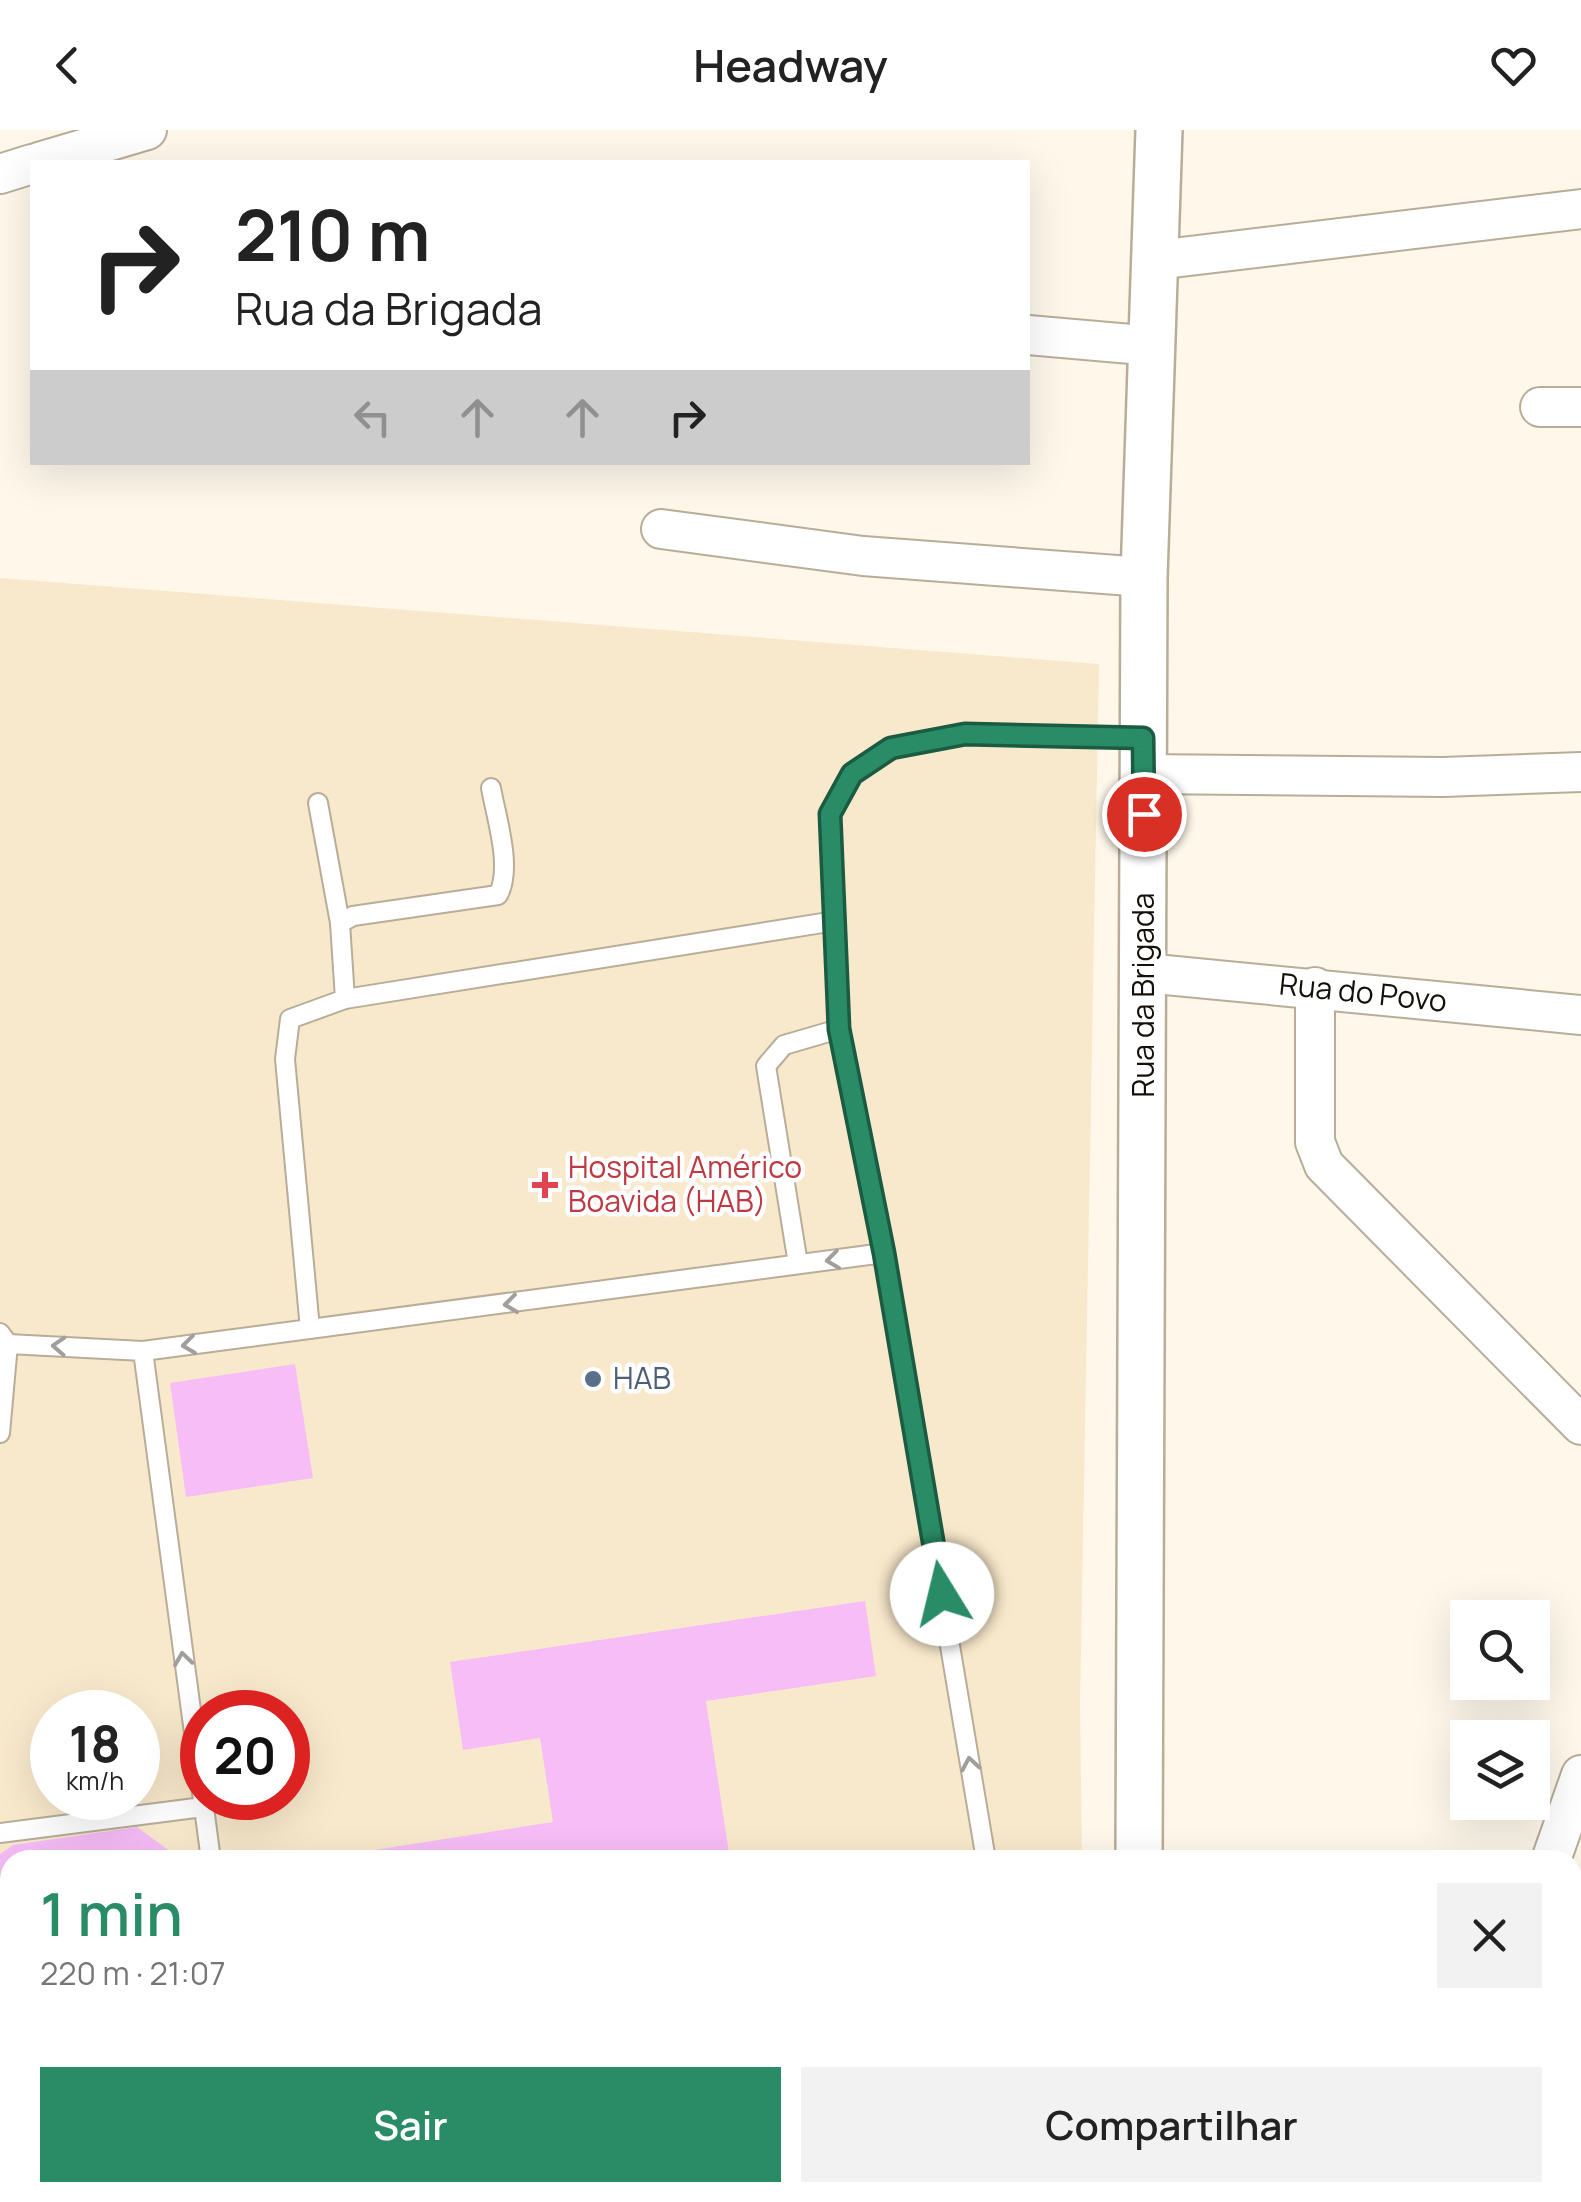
<!DOCTYPE html>
<html lang="pt">
<meta charset="utf-8">
<style>
:root{--surface:#fff;--page:#f2f2f2;--text:#222;--muted:#767676;--accent:#298c66}
body{margin:0;font-family:Manrope,sans-serif;background:var(--page);color:var(--text);height:100vh;display:flex;flex-direction:column;font-size:38px;white-space:nowrap}
*{box-sizing:border-box;margin:0}
p{font-size:32px;color:var(--muted)}
.icon{flex:none;width:55px;height:55px;fill:none;stroke:currentColor;stroke-width:2;stroke-linecap:round;stroke-linejoin:round}
.map{position:relative;flex:1;overflow:hidden}
.panel{position:absolute;left:0px;top:1720px;width:1582px;height:352px;display:flex;flex-direction:column;background:var(--surface);border-radius:30px 30px 0 0;box-shadow:0 10px 40px #0002}
.panel>*{flex:none}
.guide{position:absolute;left:30px;top:30px;width:1000px;height:305px;border-radius:0px;box-shadow:0 10px 40px #0002;background:#fff;color:var(--text);overflow:hidden}
.buttons{position:absolute;left:1450px;top:1470px;display:grid;gap:20px}
.buttons a{display:grid;place-items:center;width:100px;height:100px;border-radius:0px;background:var(--surface);box-shadow:0 10px 40px #0002;font-size:50px}
.speed{position:absolute;left:30px;top:1560px;display:flex;gap:20px;font-size:50px;font-weight:700;text-align:center}
.speed>*{display:grid;place-content:center;width:130px;height:130px;border-radius:50%;background:var(--surface);box-shadow:0 10px 40px #0002;line-height:1}
.speed small{font-size:25px;font-weight:400}
.speed .limit{border:15px solid #d22;background:#fff;color:#111}
.pin{position:absolute;display:grid;place-items:center;width:85px;height:85px;color:#fff;margin:-42px;border:5px solid #fff;border-radius:50%;box-shadow:0 2px 10px #0007}
.me{position:absolute;width:110px;margin:-55px;rotate:351deg;stroke-linejoin:round;filter:drop-shadow(0 0 8px #0008)}
.turn{display:flex;align-items:center;gap:35px;height:210px;padding:0 40px;font-size:45px}
.turn .icon{width:130px;height:130px;stroke-width:2.5}
.turn b{display:block;font-size:70px;line-height:85px}
.lanes{display:flex;align-items:center;height:95px;padding:0 40px;background:#0003;justify-content:center;gap:50px;direction:ltr}
.lanes .off{opacity:.35}
.round{display:grid;place-items:center;flex:none;width:105px;height:105px;border-radius:0px;background:var(--page)}
.overview{display:flex;align-items:center;justify-content:space-between;height:170px;padding:0 40px}
h1{font-size:60px;font-weight:600;line-height:75px;color:var(--accent)}
.button{display:flex;gap:20px;margin-top:auto;padding:20px 40px}
.button a{flex:1;height:115px;border-radius:0px;background:var(--accent);color:#fff;font-size:40px;font-weight:600;line-height:115px;text-align:center}
.button a+a{background:var(--page);color:var(--text)}
header{display:flex;justify-content:space-between;align-items:center;height:130px;padding:0 40px;background:var(--surface);font-size:45px;font-weight:600}
.map>svg:first-child{display:block}
</style>
<header><svg class="icon" aria-label="back" viewBox="0 0 24 24"><path d="M15 5l-7 7 7 7"/></svg>Headway<svg class="icon" aria-label="heart" viewBox="0 0 24 24"><path d="M12 20l-8-8c-3-5 5-10 8-4 3-6 11-1 8 4z"/></svg></header>
<div class="map">
<svg width="1581" height="2072" viewBox="0 0 1581 2072">
<rect width="100%" height="100%" fill="#fef7ea"/>
<path fill="#f9e9cc" fill-rule="evenodd" d="M0,448L1099,534L1080,1575L1082,1730H10V2062H1085V2072H0ZM52,1582H138V1668H52ZM202,1582H288V1668H202Z"/>
<g fill="#f6bdf7">
<path d="M295,1234L313,1348L186,1367L170,1253Z"/>
<path d="M865,1471L876,1546L706,1571L730,1730H311L553,1692L540,1608L463,1620L450,1532Z"/>
<path d="M137,1697L182,1730H10V2013L0,2007V1724L13,1715Z"/>
</g>
<g fill="none" stroke-linecap="round" stroke-linejoin="round">
<defs>
<g id="service">
<path d="M318,673L340,793"/>
<path d="M345,869L340,793L353,786L498,765C513,738 496,687 491,658"/>
<path d="M884,1123L839,899L830,685L852,644L891,618L965,604L1143,608"/>
<path d="M798,1134L766,936L784,915L839,899"/>
<path d="M310,1199L285,929L290,889L345,869L835,791"/>
<path d="M0,1203L8,1214L0,1303"/>
<path d="M8,1214L143,1221L211,1730"/>
<path d="M143,1221L884,1123L986,1730"/>
<path d="M0,1703L203,1677"/>
<path d="M0,2055L20,2072"/>
<path d="M320,2062L337,2072"/>
<path d="M1014,2062L1022,2072"/>
<path d="M199,2072L210,2062"/>
<path d="M403,2072L473,2062"/>
</g>
<g id="minor">
<path d="M39,32L147,0"/>
<path d="M0,44L32,34"/>
<path d="M1156,130L1581,79"/>
<path d="M1028,205L1154,216"/>
<path d="M1540,277H1581"/>
<path d="M661,399L863,426L1144,447"/>
<path d="M1143,644L1443,647L1581,642"/>
<path d="M1145,843L1581,885"/>
<path d="M1315,857V1012L1324,1035L1581,1295"/>
<path d="M1551,1730L1581,1645"/>
<path d="M1428,2072L1431,2062"/>
</g>
<g id="tertiary">
<path d="M1139,1730L1144,447L1159,0"/>
<path d="M1137,2072V2062"/>
</g>
</defs>
<use href="#service" stroke="#b8ad98" stroke-width="22"/>
<use href="#minor" stroke="#b8ad98" stroke-width="42"/>
<use href="#tertiary" stroke="#b8ad98" stroke-width="50"/>
<use href="#service" stroke="#fff" stroke-width="18"/>
<use href="#minor" stroke="#fff" stroke-width="38"/>
<use href="#tertiary" stroke="#fff" stroke-width="45"/>
</g>
<defs><path id="oneway-chevron" d="M-2-3.5L2.5 0L-2 3.5" fill="none" stroke-width="1.6" stroke-linecap="round" stroke-linejoin="round" transform="scale(2.5)"/></defs>
<g stroke="#a19f9d">
<use href="#oneway-chevron" transform="translate(833 1130) rotate(173)"/>
<use href="#oneway-chevron" transform="translate(511 1174) rotate(173)"/>
<use href="#oneway-chevron" transform="translate(189 1215) rotate(173)"/>
<use href="#oneway-chevron" transform="translate(59 1216) rotate(-177)"/>
<use href="#oneway-chevron" transform="translate(183 1529) rotate(-98)"/>
<use href="#oneway-chevron" transform="translate(970 1634) rotate(-100)"/>
</g>
<g fill="none" stroke-linecap="round" stroke-linejoin="round">
<defs>
<path id="route" d="M942,1464L884,1123L839,899L830,684L852,644L891,618L965,604L1143,608L1144,684"/>
</defs>
<use href="#route" stroke="#1b5b42" stroke-width="25"/>
<use href="#route" stroke="#298c66" stroke-width="18"/>
</g>
<path fill="#e0444e" stroke="#fff" stroke-width="4" d="M540 1040h10v10h10v10h-10v10h-10v-10h-10v-10h10z"/>
<circle fill="#5c6f8a" stroke="#fff" stroke-width="4" cx="593" cy="1249" r="10"/>
<g text-anchor="middle" stroke-width="9" stroke-linejoin="round" paint-order="stroke">
<g font-size="30" fill="#141009" stroke="#fff">
<text transform="translate(1363 863) rotate(6)" y="10">Rua do Povo</text>
<text transform="translate(1144 865) rotate(-90)" y="10">Rua da Brigada</text>
</g>
<g font-size="30" fill="#be3a42" stroke="#fff" text-anchor="start">
<text x="568" y="1048">Hospital Américo<tspan x="568" dy="34">Boavida (HAB)</tspan></text>
</g>
<g font-size="30" fill="#4e5e75" stroke="#fff" text-anchor="start">
<text x="613" y="1259">HAB</text>
</g>
</g>
</svg>
<div class="buttons">
<a><svg class="icon" aria-label="search" viewBox="0 0 24 24"><circle cx="10" cy="10" r="6"/><path d="M15 15l6 6"/></svg></a>
<a><svg class="icon" aria-label="layers" viewBox="0 0 24 24"><path d="M12 4l9 5-9 5-9-5zM3 14l9 5 9-5"/></svg></a>
</div>
<div class="speed"><div>18<small>km/h</small></div><div class="limit">20</div></div>
<div class="pin" style="left:1144px;top:684px;background:#d93025"><svg class="icon" aria-label="arrive" viewBox="0 0 24 24"><path d="M6 21V4h12l-3 4 3 4H6"/></svg></div>
<svg class="me" style="left:942px;top:1464px" viewBox="-20 -20 40 40"><circle r="19" fill="#fff"/><path d="M0-13L10 11 0 6-10 11z" fill="#298c66"/></svg>
<div class="guide">
<div class="turn"><svg class="icon" aria-label="right" viewBox="0 0 24 24"><path d="M7 20v-9h11M14 6l5 5-5 5"/></svg><div><b>210 m</b>Rua da Brigada</div></div>
<div class="lanes"><svg class="icon off" aria-label="left" viewBox="0 0 24 24"><path d="M17 20v-9H6M10 6l-5 5 5 5"/></svg><svg class="icon off" aria-label="ahead" viewBox="0 0 24 24"><path d="M12 20V5M6 11l6-6 6 6"/></svg><svg class="icon off" aria-label="ahead" viewBox="0 0 24 24"><path d="M12 20V5M6 11l6-6 6 6"/></svg><svg class="icon" aria-label="right" viewBox="0 0 24 24"><path d="M7 20v-9h11M14 6l5 5-5 5"/></svg></div>
</div>
<section class="panel">
<div class="overview"><div><h1>1 min</h1><p>220 m · 21:07</p></div><a class="round"><svg class="icon" aria-label="close" viewBox="0 0 24 24"><path d="M6 6l12 12M18 6L6 18"/></svg></a></div>
<div class="button"><a>Sair</a><a>Compartilhar</a></div>
</section>
</div>
